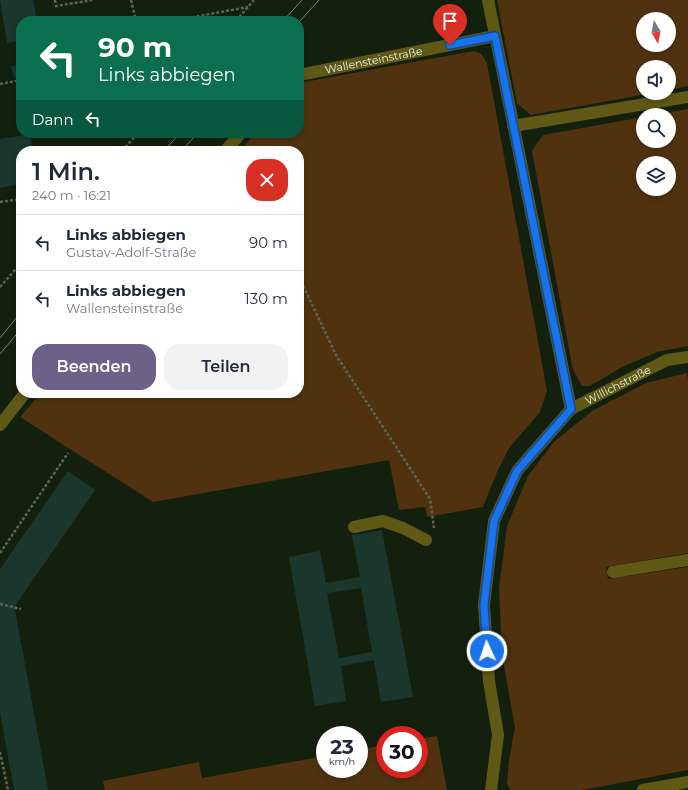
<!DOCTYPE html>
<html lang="de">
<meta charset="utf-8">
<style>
:root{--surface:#fff;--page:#f2f2f3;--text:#1f2937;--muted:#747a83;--line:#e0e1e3;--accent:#6b6189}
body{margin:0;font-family:Montserrat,sans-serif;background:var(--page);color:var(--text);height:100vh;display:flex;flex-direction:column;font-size:15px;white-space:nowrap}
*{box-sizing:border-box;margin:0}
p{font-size:13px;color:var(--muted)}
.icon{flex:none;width:22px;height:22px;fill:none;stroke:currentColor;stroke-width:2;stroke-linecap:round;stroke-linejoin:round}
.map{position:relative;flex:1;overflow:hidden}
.sheet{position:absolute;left:16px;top:146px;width:288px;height:252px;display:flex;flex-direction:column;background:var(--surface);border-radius:16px;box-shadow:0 2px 6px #0003}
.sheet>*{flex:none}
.guide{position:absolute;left:16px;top:16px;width:288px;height:122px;border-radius:16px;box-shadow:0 2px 6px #0003;background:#0b6e4f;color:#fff;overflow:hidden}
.needle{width:26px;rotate:170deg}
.controls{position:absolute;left:636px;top:12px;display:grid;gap:8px}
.controls a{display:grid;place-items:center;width:40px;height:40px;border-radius:50%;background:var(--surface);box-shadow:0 2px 6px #0003;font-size:20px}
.speed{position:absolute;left:316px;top:726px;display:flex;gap:8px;font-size:20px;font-weight:700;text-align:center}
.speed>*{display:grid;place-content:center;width:52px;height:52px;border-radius:50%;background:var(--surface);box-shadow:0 2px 6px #0003;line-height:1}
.speed small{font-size:10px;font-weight:400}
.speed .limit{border:6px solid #d22;background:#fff;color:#111}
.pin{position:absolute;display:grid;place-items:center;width:34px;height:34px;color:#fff;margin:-41px -17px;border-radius:50% 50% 50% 0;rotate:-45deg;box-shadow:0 0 4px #0007}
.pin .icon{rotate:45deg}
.me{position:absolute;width:44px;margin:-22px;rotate:357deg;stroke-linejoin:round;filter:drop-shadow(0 0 3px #0008)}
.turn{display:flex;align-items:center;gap:14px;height:84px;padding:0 16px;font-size:18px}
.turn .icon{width:52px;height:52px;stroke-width:2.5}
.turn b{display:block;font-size:28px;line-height:34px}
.then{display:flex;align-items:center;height:38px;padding:0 16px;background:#0003;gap:8px;font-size:15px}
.round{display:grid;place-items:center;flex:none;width:42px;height:42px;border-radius:16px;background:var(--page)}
.overview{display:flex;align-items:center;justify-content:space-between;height:68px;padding:0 16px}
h1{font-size:24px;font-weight:600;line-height:30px}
.primary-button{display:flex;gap:8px;margin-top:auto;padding:8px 16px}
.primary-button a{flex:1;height:46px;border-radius:16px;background:var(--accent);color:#fff;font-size:16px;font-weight:600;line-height:46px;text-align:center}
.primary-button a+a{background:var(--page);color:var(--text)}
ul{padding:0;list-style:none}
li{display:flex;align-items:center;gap:12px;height:56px;padding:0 16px;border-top:1px solid var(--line)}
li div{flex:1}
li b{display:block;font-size:15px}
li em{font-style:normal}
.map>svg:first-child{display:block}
</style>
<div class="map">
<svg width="688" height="790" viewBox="0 0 688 790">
<rect width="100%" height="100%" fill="#14200e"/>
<g fill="#50320e" fill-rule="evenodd">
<path d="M497,0H688V86L669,90V67H643V93H652L531,115L517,103ZM643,19H669V45H643Z"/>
<path d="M474,51L481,54L487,63L547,391L540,412L509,448L497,472L483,507L427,517L425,507L399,510L389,460L153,502L20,417L41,393H299V151H240L255,133H299V86L304,82Z"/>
<path d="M688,109V346L657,352L620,368L590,386H582L573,370L532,151L543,135L643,117V141H669V115H654ZM643,163H669V189H643Z"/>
<path d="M687,373L688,380V553L606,567L608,579L688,567V770L582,790H510L507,784L509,760L515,727L502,655L499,588L507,526L528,476L554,442L592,411L646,383Z"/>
<path d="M437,736L447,790H105L103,781L199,762L202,778L325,756V769H359V750L385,745V769H419V739Z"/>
</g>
<g fill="#1b372d" fill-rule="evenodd">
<path d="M0,0H33L37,21H21V41L7,43Z"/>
<path d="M21,65V76L14,78L11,66Z"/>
<path d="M30,134L33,151H21V184L0,188V139Z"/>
<path d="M68,471L95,490L17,603L15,610L48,790H14L0,712V569Z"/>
<path d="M382,530L413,697L381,702L374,660L341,666L346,701L315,706L289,557L320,551L326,583L360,577L352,535ZM361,588L372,652L339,658L327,593Z"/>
</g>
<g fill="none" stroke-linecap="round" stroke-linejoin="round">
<g stroke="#5a6555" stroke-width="2.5" stroke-dasharray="3 2" stroke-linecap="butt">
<path d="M55,0L56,6L93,0"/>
<path d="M131,0L136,21"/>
<path d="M172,21L248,7"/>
<path d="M236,21L254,0"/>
<path d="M0,84L21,80"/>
<path d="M122,151L138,133"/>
<path d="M0,202L21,199"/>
<path d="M299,277L336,355L430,499L434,528"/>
<path d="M0,287L21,263"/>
<path d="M0,553L68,453"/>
<path d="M0,604L21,609"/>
<path d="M0,752L8,790"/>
</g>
<g stroke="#605815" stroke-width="12">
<path d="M488,0L571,409"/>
<path id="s1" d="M299,75L495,36"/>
<path d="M513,126L688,97"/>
<path d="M225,151L241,133"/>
<path d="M0,425L25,393"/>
<path d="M354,527L383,521L403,528L426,540"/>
<path d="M613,572L688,560"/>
<path id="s2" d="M491,790L498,735L489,681L484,605L494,521L517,471L571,409L667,360L688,357"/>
<path d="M643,790L688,782"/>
</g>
<g stroke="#7a8575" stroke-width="1">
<path d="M283,21L302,0"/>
<path d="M299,22L319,0"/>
<path d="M164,151L180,133"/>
<path d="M181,151L198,133"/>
<path d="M0,338L21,312"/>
<path d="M0,354L21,329"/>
</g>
</g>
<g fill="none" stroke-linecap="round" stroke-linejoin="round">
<defs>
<path id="route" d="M450,45L495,36L571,409L517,471L494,521L484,605L487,651"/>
</defs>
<use href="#route" stroke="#114b97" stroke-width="10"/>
<use href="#route" stroke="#1a73e8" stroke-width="7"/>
</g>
<g text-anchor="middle" stroke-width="4" stroke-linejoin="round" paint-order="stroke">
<g font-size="11" fill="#e5eee1" stroke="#0b1705">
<text dy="4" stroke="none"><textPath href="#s1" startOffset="76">Wallensteinstraße</textPath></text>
<text dy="4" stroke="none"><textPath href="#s2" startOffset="461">Willichstraße</textPath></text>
</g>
</g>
</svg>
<div class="controls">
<a><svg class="needle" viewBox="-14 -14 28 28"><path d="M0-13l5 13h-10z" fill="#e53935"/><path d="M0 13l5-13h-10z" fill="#747a83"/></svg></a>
<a><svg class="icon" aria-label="sound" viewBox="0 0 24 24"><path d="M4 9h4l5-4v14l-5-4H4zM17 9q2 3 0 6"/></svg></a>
<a><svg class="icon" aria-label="search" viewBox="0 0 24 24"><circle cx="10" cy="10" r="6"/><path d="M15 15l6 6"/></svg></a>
<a><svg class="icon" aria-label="layers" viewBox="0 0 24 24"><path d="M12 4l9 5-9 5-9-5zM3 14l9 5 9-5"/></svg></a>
</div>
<div class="speed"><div>23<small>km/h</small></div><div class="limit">30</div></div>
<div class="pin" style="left:450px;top:45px;background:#d93025"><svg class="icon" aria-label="arrive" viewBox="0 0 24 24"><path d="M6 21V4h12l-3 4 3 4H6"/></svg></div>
<svg class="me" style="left:487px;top:651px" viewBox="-20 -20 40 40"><circle r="17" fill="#1a73e8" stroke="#fff" stroke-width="3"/><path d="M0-11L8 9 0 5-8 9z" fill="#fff"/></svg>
<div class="guide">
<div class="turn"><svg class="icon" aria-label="left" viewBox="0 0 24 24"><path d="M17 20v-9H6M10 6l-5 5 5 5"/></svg><div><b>90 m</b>Links abbiegen</div></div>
<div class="then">Dann<svg class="icon" aria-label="left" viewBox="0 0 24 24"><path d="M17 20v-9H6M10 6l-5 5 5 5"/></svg></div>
</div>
<section class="sheet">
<div class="overview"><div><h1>1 Min.</h1><p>240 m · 16:21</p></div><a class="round" style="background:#d93025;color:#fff"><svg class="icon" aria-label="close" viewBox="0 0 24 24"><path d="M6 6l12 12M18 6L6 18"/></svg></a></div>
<ul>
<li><svg class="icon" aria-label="left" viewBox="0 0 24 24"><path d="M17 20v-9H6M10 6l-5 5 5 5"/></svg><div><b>Links abbiegen</b><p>Gustav-Adolf-Straße</p></div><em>90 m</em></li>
<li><svg class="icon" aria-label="left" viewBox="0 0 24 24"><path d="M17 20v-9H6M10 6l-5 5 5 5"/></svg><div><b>Links abbiegen</b><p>Wallensteinstraße</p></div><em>130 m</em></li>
</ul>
<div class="primary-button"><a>Beenden</a><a>Teilen</a></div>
</section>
</div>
